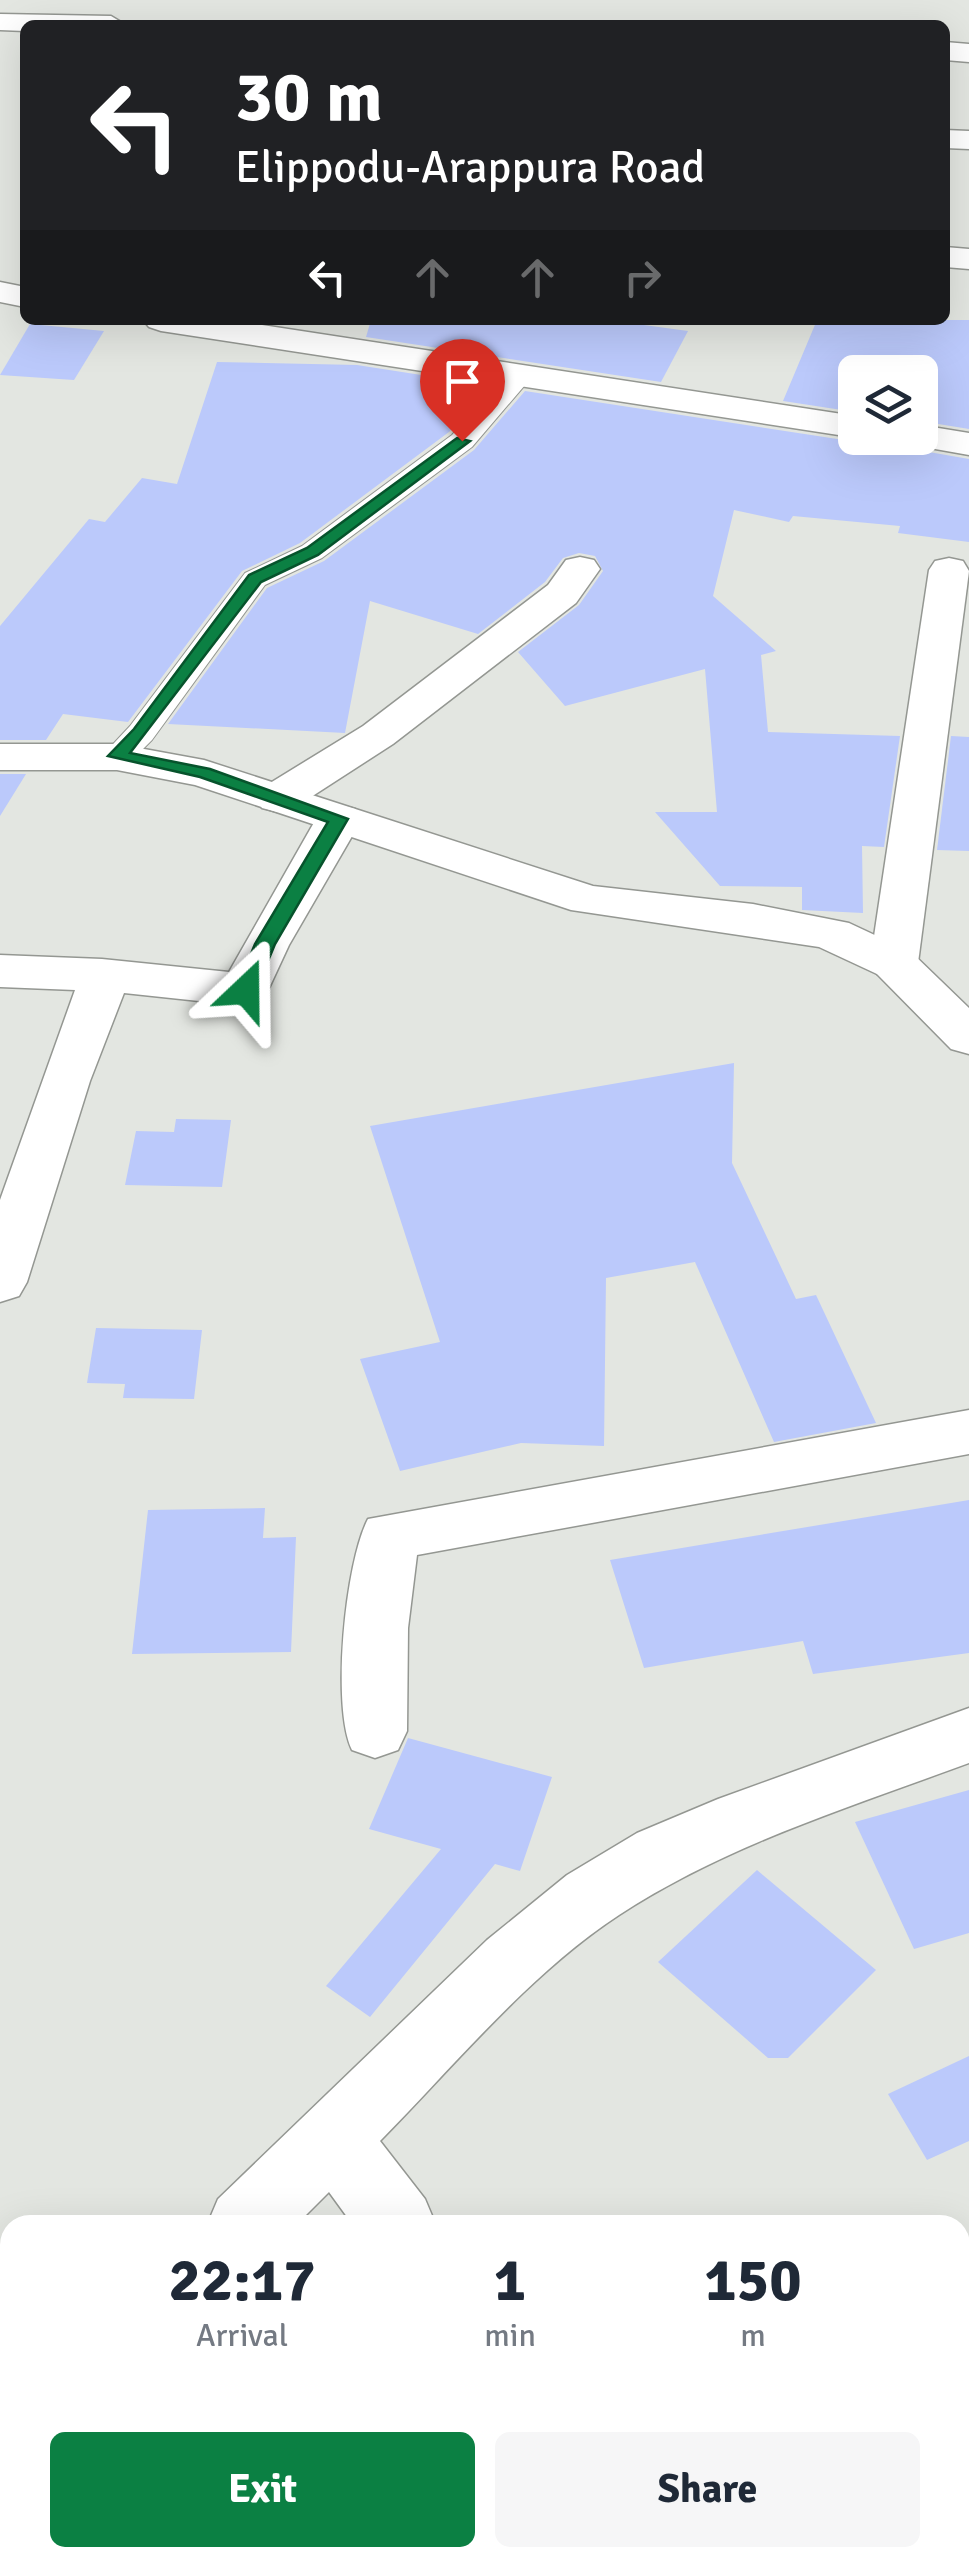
<!DOCTYPE html>
<style>
:root{--surface:#fff;--page:#f6f6f7;--text:#1f2937;--muted:#747a83;--accent:#0b8043}
body{margin:0;font-family:Signika,sans-serif;background:var(--page);color:var(--text);height:100vh;display:flex;flex-direction:column;font-size:38px;white-space:nowrap}
*{box-sizing:border-box;margin:0}
p{font-size:32px;color:var(--muted)}
.icon{flex:none;width:55px;height:55px;fill:none;stroke:currentColor;stroke-width:2;stroke-linecap:round;stroke-linejoin:round}
.map{position:relative;flex:1;overflow:hidden}
.drawer{position:absolute;left:0px;top:2215px;width:970px;height:352px;display:flex;flex-direction:column;background:var(--surface);border-radius:30px 30px 0 0;box-shadow:0 10px 40px #0002}
.drawer>*{flex:none}
.top-card{position:absolute;left:20px;top:20px;width:930px;height:305px;border-radius:15px;box-shadow:0 10px 40px #0002;background:#202124;color:#fff;overflow:hidden}
.tools{position:absolute;left:838px;top:355px;display:grid;gap:20px}
.tools a{display:grid;place-items:center;width:100px;height:100px;border-radius:15px;background:var(--surface);box-shadow:0 10px 40px #0002;font-size:50px}
.pin{position:absolute;display:grid;place-items:center;width:85px;height:85px;color:#fff;margin:-102px -42px;border-radius:50% 50% 50% 0;rotate:-45deg;box-shadow:0 0 10px #0007}
.pin .icon{rotate:45deg}
.me{position:absolute;width:110px;margin:-55px;rotate:23deg;stroke-linejoin:round;filter:drop-shadow(0 0 8px #0008)}
.turn{display:flex;align-items:center;gap:35px;height:210px;padding:0 50px;font-size:45px}
.turn .icon{width:130px;height:130px;stroke-width:2.5}
.turn b{display:block;font-size:70px;line-height:85px}
.lanes{display:flex;align-items:center;height:95px;padding:0 50px;background:#0003;justify-content:center;gap:50px;direction:ltr}
.lanes .off{opacity:.35}
.eta{display:flex;justify-content:space-evenly;align-items:center;height:170px;text-align:center}
.eta b{font-size:60px;font-weight:700;line-height:70px}
.button{display:flex;gap:20px;margin-top:auto;padding:20px 50px}
.button a{flex:1;height:115px;border-radius:15px;background:var(--accent);color:#fff;font-size:40px;font-weight:700;line-height:115px;text-align:center}
.button a+a{background:var(--page);color:var(--text)}
.map>svg:first-child{display:block}
</style>
<div class="map">
<svg width="969" height="2566" viewBox="0 0 969 2566">
<rect width="100%" height="100%" fill="#e3e6e1"/>
<g fill="#bbc9fb">
<path d="M371,320H607L688,331L661,382L366,337Z"/>
<path d="M817,320H969V429L920,421V372H855V412L783,401Z"/>
<path d="M30,324L104,331L74,380L0,375Z"/>
<path d="M217,362L357,365L492,386L449,432L300,543L242,571L128,722L63,714L46,740H0V626L89,519L105,522L142,478L177,484Z"/>
<path d="M525,391L857,442L862,438H898L906,448L969,459V542L898,533L900,526L793,516L789,522L734,510L713,596L776,651L761,655L768,732L900,736L884,847L862,846L863,913L802,910V887L720,886L655,812H717L705,669L565,706L518,652L579,605L603,571L595,556L579,553L563,558L545,582L478,634L370,601L345,733L168,724L267,588L324,561L474,450Z"/>
<path d="M951,736L969,737V851L937,850Z"/>
<path d="M0,774H26L0,816Z"/>
<path d="M734,1063L732,1163L796,1299L816,1295L876,1423L774,1442L695,1262L606,1278L604,1446L521,1443L400,1471L360,1359L440,1342L370,1126Z"/>
<path d="M176,1119L231,1120L222,1187L125,1185L136,1131L174,1132Z"/>
<path d="M96,1328L202,1330L194,1399L123,1398L125,1384L87,1383Z"/>
<path d="M969,1500V1653L813,1674L803,1641L644,1668L610,1560Z"/>
<path d="M265,1508L263,1538L296,1537L291,1652L132,1654L148,1510Z"/>
<path d="M408,1738L552,1777L520,1871L495,1864L370,2017L326,1986L441,1849L369,1829Z"/>
<path d="M969,1790V1933L914,1949L855,1822Z"/>
<path d="M757,1870L876,1970L788,2058H768L658,1962Z"/>
<path d="M969,2056V2141L927,2160L888,2094Z"/>
</g>
<g fill="none" stroke-linecap="round" stroke-linejoin="round">
<defs>
<path id="service" d="M518,370L531,378L472,447L322,558L265,585L152,740L128,764H106L101,757L130,726L245,573L302,546L452,435L509,372Z"/>
<g id="minor">
<path d="M0,14L111,16L126,25H25V31L0,30Z"/>
<path d="M945,42L969,44V62L945,60Z"/>
<path d="M945,130L969,131V149L945,148Z"/>
<path d="M945,247L969,249V269L945,267Z"/>
<path d="M0,282L25,287V307L0,302Z"/>
<path d="M143,320H230L855,416L858,438L161,331L149,327Z"/>
<path d="M920,425L969,433V455L907,444L902,438H920Z"/>
<path d="M580,557L594,560L600,569L576,603L393,744L294,808L278,812L262,808L255,798L262,788L363,726L548,585L566,560Z"/>
<path d="M949,558L963,561L969,571L918,963L911,974L894,979L877,974L870,963L929,570L935,561Z"/>
<path d="M339,805L355,809L362,819L289,945L263,1001L246,1006L124,993L90,1081L27,1282L19,1296L0,1302V1200L75,990L0,987V955L102,959L229,972L316,819L323,809Z"/>
<path d="M969,1410V1454L417,1555L408,1628L407,1731L398,1750L375,1758L352,1750C331,1707 345,1563 368,1519Z"/>
<path d="M969,1708V1763C850,1807 726,1845 619,1915C529,1974 455,2065 380,2141L425,2199L436,2225H353L329,2192L296,2225H207L218,2199L487,1940L567,1875L637,1833L718,1799Z"/>
<path d="M10,2410V2494L0,2499V2415Z"/>
<path d="M614,2558H698L702,2566H618Z"/>
</g>
<path id="tertiary" d="M0,744H117L204,760L593,886L753,904L849,923L911,952L969,1008V1054L951,1049L877,974L819,947L571,910L195,785L117,770H0Z"/>
</defs>
<use href="#service" stroke="#949792" stroke-width="2"/>
<use href="#minor" stroke="#949792" stroke-width="3"/>
<use href="#tertiary" stroke="#949792" stroke-width="3"/>
<use href="#service" fill="#fff" fill-rule="evenodd"/>
<use href="#minor" fill="#fff" fill-rule="evenodd"/>
<use href="#tertiary" fill="#fff" fill-rule="evenodd"/>
</g>
<path fill="#0b8043" stroke="#07532c" stroke-width="2.5" d="M457,438L470,441L318,555L261,582L130,753L210,769L348,819L275,944L256,990L246,996L239,994L236,990L255,944L328,822L200,777L108,756L134,729L249,575L307,548Z"/>
</svg>
<div class="tools">
<a><svg class="icon" aria-label="layers" viewBox="0 0 24 24"><path d="M12 4l9 5-9 5-9-5zM3 14l9 5 9-5"/></svg></a>
</div>
<div class="pin" style="left:462px;top:441px;background:#d93025"><svg class="icon" aria-label="arrive" viewBox="0 0 24 24"><path d="M6 21V4h12l-3 4 3 4H6"/></svg></div>
<svg class="me" style="left:246px;top:990px" viewBox="-20 -20 40 40"><path d="M0-17L14 15 0 8-14 15z" fill="#0b8043" stroke="#fff" stroke-width="4"/></svg>
<div class="top-card">
<div class="turn"><svg class="icon" aria-label="left" viewBox="0 0 24 24"><path d="M17 20v-9H6M10 6l-5 5 5 5"/></svg><div><b>30 m</b>Elippodu-Arappura Road</div></div>
<div class="lanes"><svg class="icon" aria-label="left" viewBox="0 0 24 24"><path d="M17 20v-9H6M10 6l-5 5 5 5"/></svg><svg class="icon off" aria-label="ahead" viewBox="0 0 24 24"><path d="M12 20V5M6 11l6-6 6 6"/></svg><svg class="icon off" aria-label="ahead" viewBox="0 0 24 24"><path d="M12 20V5M6 11l6-6 6 6"/></svg><svg class="icon off" aria-label="right" viewBox="0 0 24 24"><path d="M7 20v-9h11M14 6l5 5-5 5"/></svg></div>
</div>
<section class="drawer">
<div class="eta">
<div><b>22:17</b><p>Arrival</p></div>
<div><b>1</b><p>min</p></div>
<div><b>150</b><p>m</p></div>
</div>
<div class="button"><a>Exit</a><a>Share</a></div>
</section>
</div>
